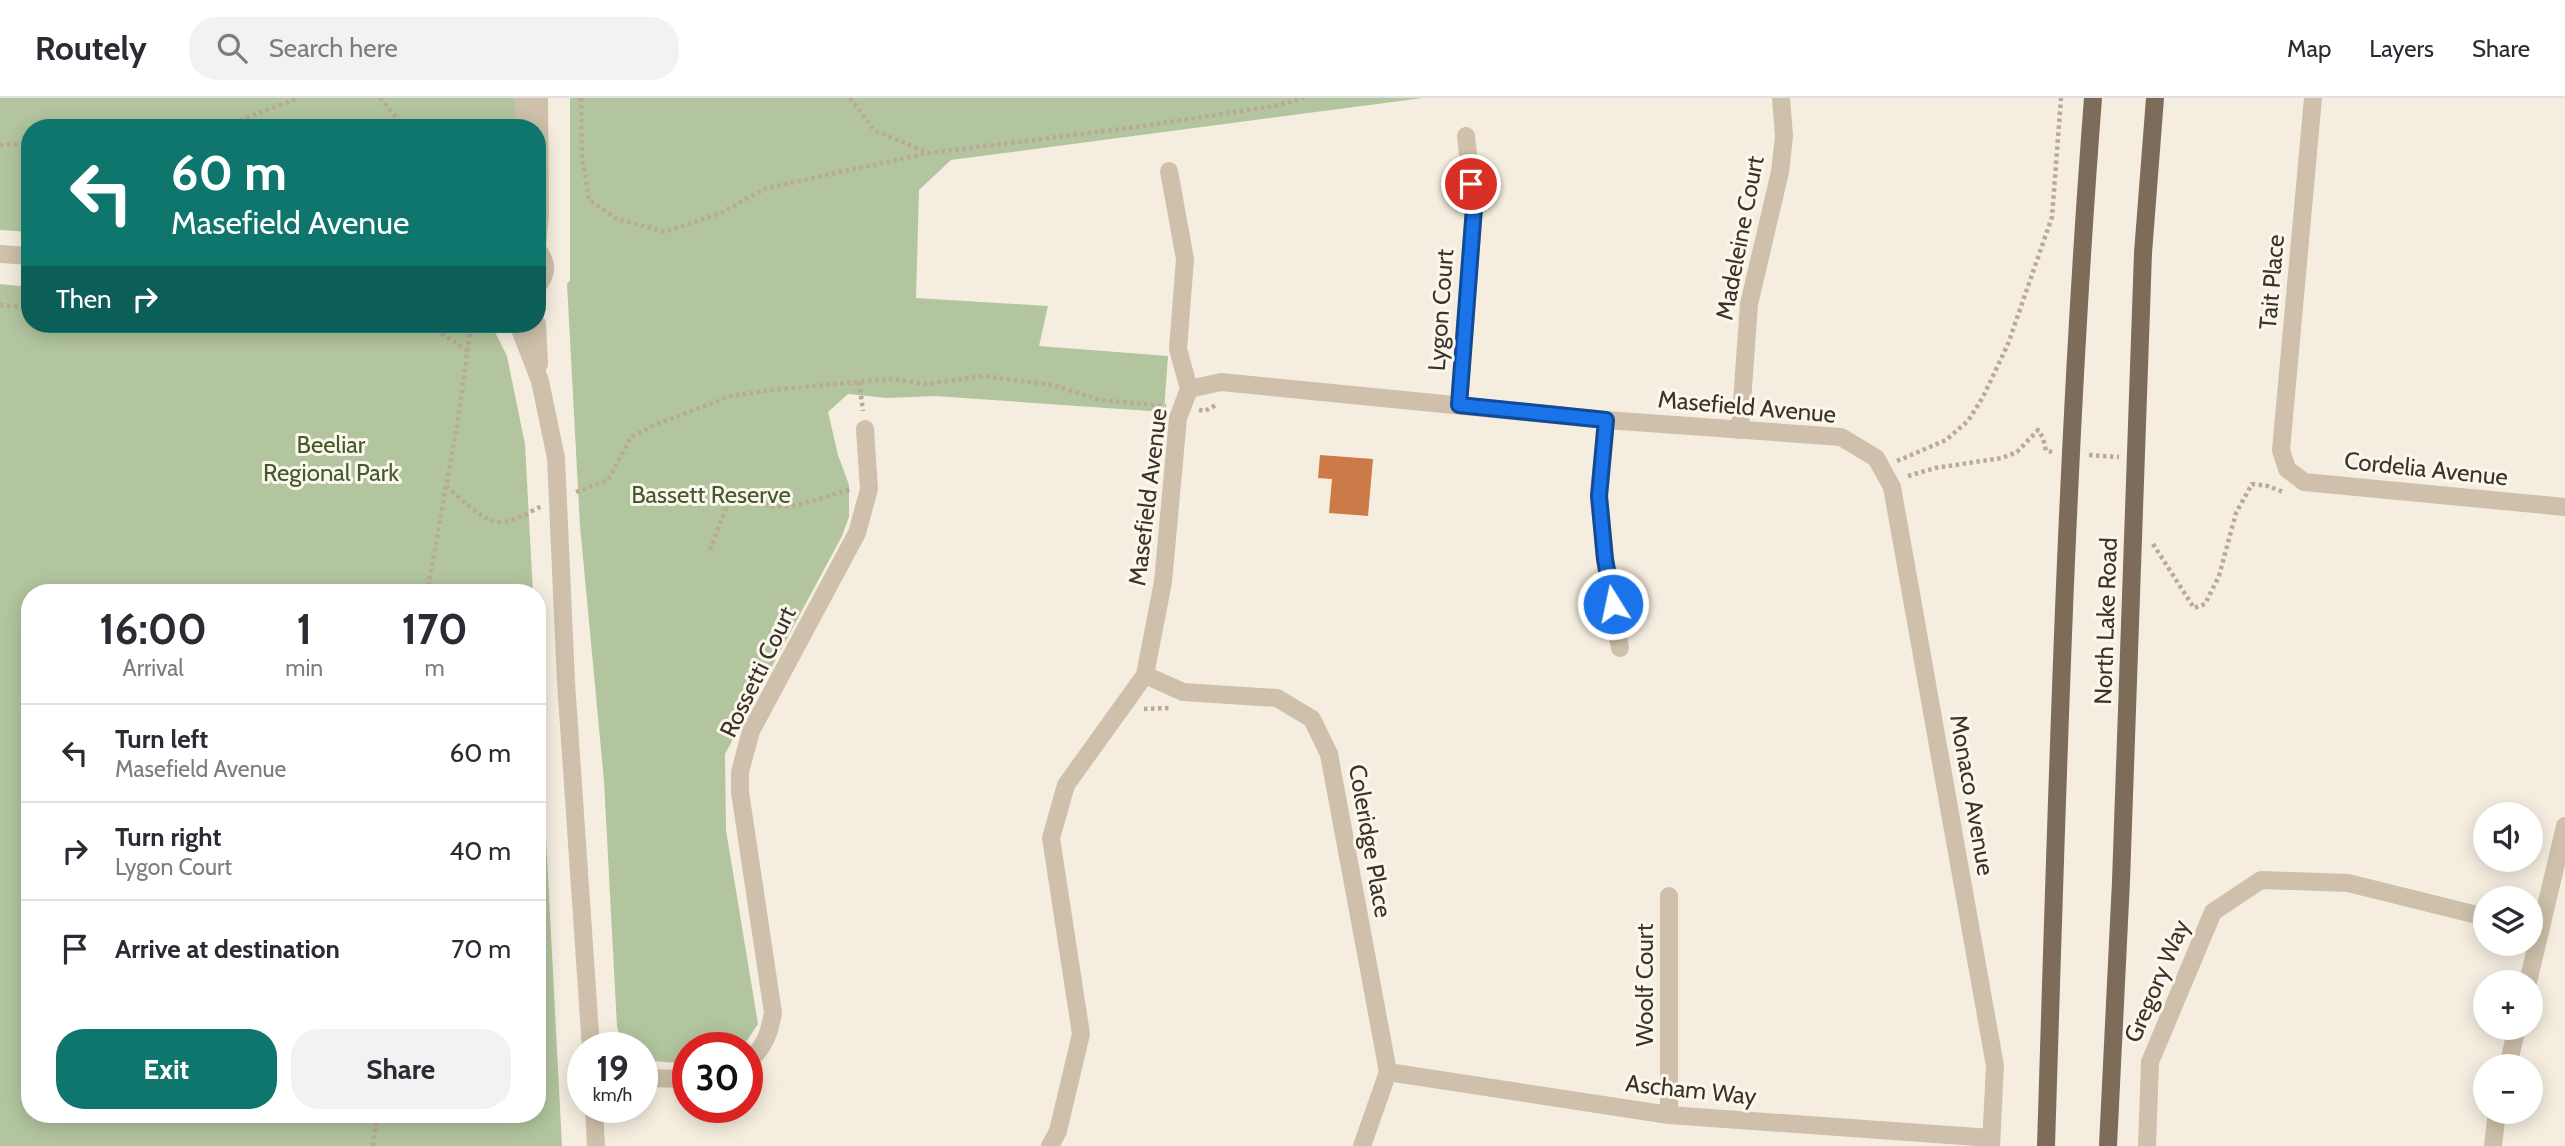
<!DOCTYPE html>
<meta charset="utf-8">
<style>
:root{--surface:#fff;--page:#f2f2f3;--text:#2b2b33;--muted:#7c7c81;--line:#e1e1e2;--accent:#0f766e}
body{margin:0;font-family:Cabin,sans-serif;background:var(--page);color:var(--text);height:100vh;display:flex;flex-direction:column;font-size:26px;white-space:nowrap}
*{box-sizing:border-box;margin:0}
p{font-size:23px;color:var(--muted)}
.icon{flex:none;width:38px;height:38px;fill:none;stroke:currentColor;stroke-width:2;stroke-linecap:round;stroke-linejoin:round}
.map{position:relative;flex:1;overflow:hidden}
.drawer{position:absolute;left:21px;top:486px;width:525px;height:539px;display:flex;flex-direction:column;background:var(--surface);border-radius:28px;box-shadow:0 4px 18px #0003}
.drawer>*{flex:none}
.top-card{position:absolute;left:21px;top:21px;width:525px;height:214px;border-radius:28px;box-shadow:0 4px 18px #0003;background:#0f766e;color:#fff;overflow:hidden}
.buttons{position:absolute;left:2473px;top:704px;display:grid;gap:14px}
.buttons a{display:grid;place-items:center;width:70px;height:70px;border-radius:50%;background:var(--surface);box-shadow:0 4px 18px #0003;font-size:35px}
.speed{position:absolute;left:567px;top:934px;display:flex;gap:14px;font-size:35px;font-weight:700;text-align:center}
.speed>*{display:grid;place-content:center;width:91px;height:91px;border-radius:50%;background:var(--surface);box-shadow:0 4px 18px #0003;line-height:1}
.speed small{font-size:18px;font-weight:400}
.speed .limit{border:10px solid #d22;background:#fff;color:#111}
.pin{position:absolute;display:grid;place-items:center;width:60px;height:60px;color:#fff;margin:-30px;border:4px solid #fff;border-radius:50%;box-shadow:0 2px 7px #0007}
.me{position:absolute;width:77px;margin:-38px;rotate:350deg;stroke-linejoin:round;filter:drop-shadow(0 0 5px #0008)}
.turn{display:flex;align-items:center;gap:24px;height:147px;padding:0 35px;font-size:32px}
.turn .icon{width:91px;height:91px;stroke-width:2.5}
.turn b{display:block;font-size:49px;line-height:60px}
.then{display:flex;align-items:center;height:66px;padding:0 35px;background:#0003;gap:14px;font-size:26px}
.eta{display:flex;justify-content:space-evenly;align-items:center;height:119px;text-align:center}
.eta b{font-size:42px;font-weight:800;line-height:49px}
.button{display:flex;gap:14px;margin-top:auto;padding:14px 35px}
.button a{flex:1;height:80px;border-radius:28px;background:var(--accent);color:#fff;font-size:28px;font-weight:800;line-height:80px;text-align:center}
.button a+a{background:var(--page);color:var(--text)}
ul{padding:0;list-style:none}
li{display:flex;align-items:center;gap:21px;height:98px;padding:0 35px;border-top:2px solid var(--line)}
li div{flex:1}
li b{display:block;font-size:26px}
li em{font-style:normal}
header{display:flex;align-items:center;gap:42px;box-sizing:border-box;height:98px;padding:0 35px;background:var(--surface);border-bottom:2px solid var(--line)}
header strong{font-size:33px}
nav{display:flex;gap:38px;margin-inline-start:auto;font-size:24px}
.search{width:490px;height:63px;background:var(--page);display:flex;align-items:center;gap:18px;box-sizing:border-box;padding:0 24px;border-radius:28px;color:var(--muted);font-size:26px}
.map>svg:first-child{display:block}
</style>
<header>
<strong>Routely</strong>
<div class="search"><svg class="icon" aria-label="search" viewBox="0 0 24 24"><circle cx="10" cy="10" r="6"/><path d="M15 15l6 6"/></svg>Search here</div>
<nav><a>Map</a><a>Layers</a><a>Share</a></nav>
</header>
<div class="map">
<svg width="2565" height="1048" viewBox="0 0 2565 1048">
<rect width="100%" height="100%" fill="#f5eee0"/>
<g fill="#b3c59f">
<path d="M0,0H518L515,30H30V134L0,132Z"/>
<path d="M570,0H1423L951,62L919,92L916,200L1048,208L1039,248L1168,258L1164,314L935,298L887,300L848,296L828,314L838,357L849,387V419L842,438L725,656L726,732L758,926L742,950H688V966L642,962V950H624L617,929L604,683L580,428L567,186L570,182Z"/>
<path d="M0,186L30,189V226H491L507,258L525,346L533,495H30V1017H537V566L562,1048H0Z"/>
</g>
<path fill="#cc7a47" d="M1320,357L1373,361L1368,418L1329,415L1332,381L1318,380Z"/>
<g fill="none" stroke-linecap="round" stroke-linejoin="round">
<g stroke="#baaa95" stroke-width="4.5" stroke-dasharray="3.5 3.5" stroke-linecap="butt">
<path d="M380,0L405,30"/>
<path d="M581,0L582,58L589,102L617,121L665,134L721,115L764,91L840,74L929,55L1129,30L1275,8L1304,0"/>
<path d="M850,0L875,33L929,55"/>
<path d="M220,30L298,0"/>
<path d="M0,47L30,45"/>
<path d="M0,207L30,209"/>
<path d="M310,226L433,230L467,252"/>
<path d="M859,284L863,313"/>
<path d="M1199,312L1205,313L1216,307"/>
<path d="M2089,357L2119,359"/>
<path d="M1897,363L1946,342L1968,323L1983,299L2008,246L2052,119L2061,0"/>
<path d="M1908,378L1935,370L2002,360L2017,354L2038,332L2043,340L2046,353L2053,354"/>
<path d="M447,388C458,399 478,418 493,423C507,428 529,414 542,408"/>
<path d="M576,394L608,382L631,339L655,327L731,298L772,292L890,281L926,286L983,278L1053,287L1100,302L1166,308"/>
<path d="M2153,446L2194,510L2205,506L2219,478L2236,415L2252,386L2268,388L2283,394"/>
<path d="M710,452L727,407L734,398C748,398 758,405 771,408C792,412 830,397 851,391"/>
<path d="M427,495L458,322L471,226"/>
<path d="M1144,611L1170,610"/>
<path d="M373,1048L377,1017"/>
</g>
<g stroke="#cec0ab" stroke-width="18">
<path d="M2313,0L2281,352L2287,371L2304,384L2565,409"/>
<path d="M524,30V0"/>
<path d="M1169,73L1185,161L1178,251L1189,291"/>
<path d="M537,148L540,116L539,0"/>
<path d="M537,150C547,166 549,173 537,189"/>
<path d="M0,156L30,158"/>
<path d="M518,226L540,283L556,360L566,584L591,950"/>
<path d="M537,226L539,266"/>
<path d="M1459,307L1474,110L1466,38"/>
<path d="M1606,322L1599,398L1605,462L1620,550"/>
<path d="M1740,332L1749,206L1780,74L1784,38L1781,0"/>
<path d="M1145,577L1183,594L1277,600L1312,621L1329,656L1388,974L1362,1048"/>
<path d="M2528,884L2565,728"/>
<path d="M747,965C764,950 769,937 773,915L740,694V674L751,633L857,435L869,391L865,331"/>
<path d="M2508,968L2517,929"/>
<path d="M1388,974L1669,1017L1991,1040"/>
<path d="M642,980L688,981"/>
<path d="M594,1010L596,1048"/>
<path d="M1669,1017V798"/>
<path d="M1050,1048L1058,1033L1081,936L1051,740L1066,687L1145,577L1163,484L1178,320L1189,291L1221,284L1606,322L1841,339L1876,360L1892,389L1995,968L1991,1048"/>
<path d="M2147,1048L2150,964L2213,814L2261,782L2348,785L2485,819"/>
<path d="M2493,1048L2497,1013"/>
</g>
<g stroke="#7e6c5b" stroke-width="18">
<path d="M2046,1048C2057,699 2066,348 2093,0"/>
<path d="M2108,1048L2121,783L2143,155L2155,0"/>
</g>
</g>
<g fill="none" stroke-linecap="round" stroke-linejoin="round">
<defs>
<path id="route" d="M1471,86L1474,110L1459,307L1606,322L1599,398L1605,461L1613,506"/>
</defs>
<use href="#route" stroke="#114b97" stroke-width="18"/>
<use href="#route" stroke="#1a73e8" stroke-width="12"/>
</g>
<g text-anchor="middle" stroke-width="6" stroke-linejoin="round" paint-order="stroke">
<g font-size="24" fill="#3b322a" stroke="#fbf7ed">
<text transform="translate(1740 140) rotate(-79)" y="8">Madeleine Court</text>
<text transform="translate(2272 184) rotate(-85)" y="8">Tait Place</text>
<text transform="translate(1441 212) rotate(-86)" y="8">Lygon Court</text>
<text transform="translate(1747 309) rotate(5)" y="8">Masefield Avenue</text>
<text transform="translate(2426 371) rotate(6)" y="8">Cordelia Avenue</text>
<text transform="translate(1148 399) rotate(-83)" y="8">Masefield Avenue</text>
<text transform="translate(2106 523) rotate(-88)" y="8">North Lake Road</text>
<text transform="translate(758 574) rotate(-64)" y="8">Rossetti Court</text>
<text transform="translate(1972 697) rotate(80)" y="8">Monaco Avenue</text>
<text transform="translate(1370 743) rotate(80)" y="8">Coleridge Place</text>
<text transform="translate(2157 883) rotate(-67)" y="8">Gregory Way</text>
<text transform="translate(1645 887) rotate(-90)" y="8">Woolf Court</text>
<text transform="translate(1691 992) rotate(6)" y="8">Ascham Way</text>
</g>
<g font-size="24" fill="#435b2c" stroke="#fbf7ed">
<text x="331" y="355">Beeliar<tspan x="331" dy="28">Regional Park</tspan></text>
<text x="711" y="405">Bassett Reserve</text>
</g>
</g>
</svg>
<div class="buttons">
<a><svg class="icon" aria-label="sound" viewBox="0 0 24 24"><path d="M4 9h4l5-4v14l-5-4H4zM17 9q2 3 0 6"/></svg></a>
<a><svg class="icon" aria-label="layers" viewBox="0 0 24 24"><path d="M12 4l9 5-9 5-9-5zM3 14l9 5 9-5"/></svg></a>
<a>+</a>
<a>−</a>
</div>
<div class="speed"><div>19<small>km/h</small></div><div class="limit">30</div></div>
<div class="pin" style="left:1471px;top:86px;background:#d93025"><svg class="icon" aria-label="arrive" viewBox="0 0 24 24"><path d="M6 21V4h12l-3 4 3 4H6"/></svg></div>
<svg class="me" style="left:1613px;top:506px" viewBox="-20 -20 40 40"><circle r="17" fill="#1a73e8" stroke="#fff" stroke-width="3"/><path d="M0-11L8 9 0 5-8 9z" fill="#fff"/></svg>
<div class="top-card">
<div class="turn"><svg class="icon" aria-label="left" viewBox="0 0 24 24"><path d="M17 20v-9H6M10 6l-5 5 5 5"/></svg><div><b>60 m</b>Masefield Avenue</div></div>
<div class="then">Then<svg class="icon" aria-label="right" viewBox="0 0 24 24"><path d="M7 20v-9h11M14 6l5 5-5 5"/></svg></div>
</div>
<section class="drawer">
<div class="eta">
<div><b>16:00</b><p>Arrival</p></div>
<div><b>1</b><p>min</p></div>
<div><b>170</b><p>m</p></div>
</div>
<ul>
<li><svg class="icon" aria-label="left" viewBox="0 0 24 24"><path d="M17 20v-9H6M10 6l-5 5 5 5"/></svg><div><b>Turn left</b><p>Masefield Avenue</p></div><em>60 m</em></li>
<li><svg class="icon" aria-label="right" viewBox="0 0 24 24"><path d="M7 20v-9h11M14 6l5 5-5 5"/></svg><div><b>Turn right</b><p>Lygon Court</p></div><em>40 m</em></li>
<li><svg class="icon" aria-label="arrive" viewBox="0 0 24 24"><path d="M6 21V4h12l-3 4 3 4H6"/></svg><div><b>Arrive at destination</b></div><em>70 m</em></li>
</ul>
<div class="button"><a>Exit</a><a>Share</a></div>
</section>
</div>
